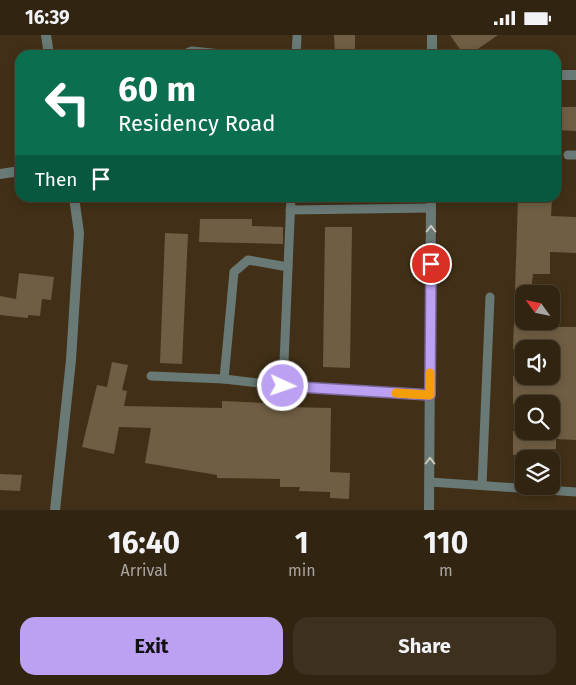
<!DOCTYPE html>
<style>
:root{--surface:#312411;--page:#3d301f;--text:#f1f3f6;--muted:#a8a49f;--line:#4c4131;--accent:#bca0f2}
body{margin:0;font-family:"Fira Sans",sans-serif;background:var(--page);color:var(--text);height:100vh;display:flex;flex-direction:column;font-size:19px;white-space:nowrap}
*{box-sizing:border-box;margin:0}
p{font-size:16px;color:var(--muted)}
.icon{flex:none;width:28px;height:28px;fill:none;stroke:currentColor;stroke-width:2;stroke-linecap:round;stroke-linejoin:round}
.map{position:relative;height:475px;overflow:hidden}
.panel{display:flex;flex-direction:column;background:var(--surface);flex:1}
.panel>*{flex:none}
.guide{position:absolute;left:15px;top:15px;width:546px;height:152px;border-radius:15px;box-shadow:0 2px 8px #0003,0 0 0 1px var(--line);background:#0b6e4f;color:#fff;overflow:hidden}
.needle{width:32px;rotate:303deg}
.buttons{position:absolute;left:515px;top:250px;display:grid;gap:10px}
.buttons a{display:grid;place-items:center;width:45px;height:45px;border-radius:10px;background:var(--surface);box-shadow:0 2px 8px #0003,0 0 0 1px var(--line);font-size:25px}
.pin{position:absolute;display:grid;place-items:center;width:42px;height:42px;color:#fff;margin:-21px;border:2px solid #fff;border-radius:50%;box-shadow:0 1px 5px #0007}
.me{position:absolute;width:55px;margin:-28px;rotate:93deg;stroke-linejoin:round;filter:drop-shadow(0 0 4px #0008)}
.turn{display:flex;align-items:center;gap:18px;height:105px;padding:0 20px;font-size:22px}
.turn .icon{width:65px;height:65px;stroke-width:2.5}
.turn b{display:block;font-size:35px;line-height:42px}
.then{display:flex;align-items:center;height:48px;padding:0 20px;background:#0003;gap:10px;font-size:19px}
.eta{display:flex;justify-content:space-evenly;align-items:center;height:85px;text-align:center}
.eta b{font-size:30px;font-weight:700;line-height:35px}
.button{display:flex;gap:10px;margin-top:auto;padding:10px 20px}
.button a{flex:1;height:58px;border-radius:15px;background:var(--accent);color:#111;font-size:20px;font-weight:700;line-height:58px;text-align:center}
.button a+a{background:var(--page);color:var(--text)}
.status{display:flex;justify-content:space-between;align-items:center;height:35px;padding:0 25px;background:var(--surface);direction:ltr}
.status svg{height:14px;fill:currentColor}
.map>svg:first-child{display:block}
</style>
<div class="status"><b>16:39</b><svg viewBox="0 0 49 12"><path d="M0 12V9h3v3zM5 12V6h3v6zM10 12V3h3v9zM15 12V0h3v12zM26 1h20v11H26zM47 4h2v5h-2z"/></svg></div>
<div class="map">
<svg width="576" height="475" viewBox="0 0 576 475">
<rect width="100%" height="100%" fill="#413017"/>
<g fill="#6f5e43">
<path d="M334,0H355V20H335Z"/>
<path d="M450,0H498L469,20H464Z"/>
<path d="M556,72H576V96L556,95Z"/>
<path d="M518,162H552L551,181L576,182V218L550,217V239H533L531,257L515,256Z"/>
<path d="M200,184H252V191L283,192V209L199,207Z"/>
<path d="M325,192H352L350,333L323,332Z"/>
<path d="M165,198L188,199L182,329L160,328Z"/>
<path d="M19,238L54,242L51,265L42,264L40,281L28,280V283L0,280V261L16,264Z"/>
<path d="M514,286H556V292H576V405L556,404V414H535V420H513V396H551V369H513V341H551V314H513Z"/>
<path d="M112,327L128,330L122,355L127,356L124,371L222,373V366L288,369V372L331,373L330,437L350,438L349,464L330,463V457L299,456L300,452H280V444L217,443V440L145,428L151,393L119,392L114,419L82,412L97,350L107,352Z"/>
<path d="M0,439L22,440L20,456L0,455Z"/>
</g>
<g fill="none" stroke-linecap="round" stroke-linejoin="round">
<g stroke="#697975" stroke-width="9">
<path d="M182,20L192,16L231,20"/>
<path d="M296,20L297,2"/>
<path d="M568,120H576"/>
<path d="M291,162L283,351L430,360"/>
<path d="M290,175L431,173"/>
<path d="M151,341L224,344L234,237L248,225L288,232"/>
<path d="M224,344L283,351"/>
<path d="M430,447L576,457"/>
<path d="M482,450L490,262"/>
</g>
<g stroke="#697975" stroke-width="10">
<path d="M46,0L49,20"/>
<path d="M432,20V0"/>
<path d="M556,40H576"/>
<path d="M0,139L20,136"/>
<path d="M55,475L71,325L79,198L74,162"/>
<path d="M429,475L431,162"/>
</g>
</g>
<defs><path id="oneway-chevron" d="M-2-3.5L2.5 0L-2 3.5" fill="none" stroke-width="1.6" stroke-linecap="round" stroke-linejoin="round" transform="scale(1.25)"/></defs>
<g stroke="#cbc9bd">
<use href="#oneway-chevron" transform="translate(431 194) rotate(-90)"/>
<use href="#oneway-chevron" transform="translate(430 426) rotate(-90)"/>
</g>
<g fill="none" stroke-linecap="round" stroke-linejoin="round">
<defs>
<path id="route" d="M283,351L430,360L431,229"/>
</defs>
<use href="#route" stroke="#7a689d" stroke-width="12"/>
<use href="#route" stroke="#bca0f2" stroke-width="9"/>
<path stroke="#f59e0b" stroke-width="9" d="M396,358L430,360V338"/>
</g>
</svg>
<div class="buttons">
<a><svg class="needle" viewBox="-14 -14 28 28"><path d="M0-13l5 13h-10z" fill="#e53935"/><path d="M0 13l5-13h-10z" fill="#a8a49f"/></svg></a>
<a><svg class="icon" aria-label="sound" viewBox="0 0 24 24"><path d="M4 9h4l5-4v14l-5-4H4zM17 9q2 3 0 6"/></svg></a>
<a><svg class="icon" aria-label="search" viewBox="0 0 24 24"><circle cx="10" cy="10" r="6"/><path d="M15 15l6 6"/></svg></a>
<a><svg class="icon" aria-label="layers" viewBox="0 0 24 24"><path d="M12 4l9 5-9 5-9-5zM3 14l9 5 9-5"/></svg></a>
</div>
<div class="pin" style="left:431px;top:229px;background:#d93025"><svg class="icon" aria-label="arrive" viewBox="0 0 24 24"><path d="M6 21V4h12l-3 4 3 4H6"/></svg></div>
<svg class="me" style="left:283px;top:351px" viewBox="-20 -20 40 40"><circle r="17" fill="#bca0f2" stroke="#fff" stroke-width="3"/><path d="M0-11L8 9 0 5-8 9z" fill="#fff"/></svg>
<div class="guide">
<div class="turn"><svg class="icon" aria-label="left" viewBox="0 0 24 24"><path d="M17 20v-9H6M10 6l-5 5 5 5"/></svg><div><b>60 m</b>Residency Road</div></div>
<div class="then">Then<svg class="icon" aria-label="arrive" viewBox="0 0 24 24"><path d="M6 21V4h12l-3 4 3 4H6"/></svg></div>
</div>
</div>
<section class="panel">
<div class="eta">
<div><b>16:40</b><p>Arrival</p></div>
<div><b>1</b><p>min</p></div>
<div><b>110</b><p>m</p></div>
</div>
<div class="button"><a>Exit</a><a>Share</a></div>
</section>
